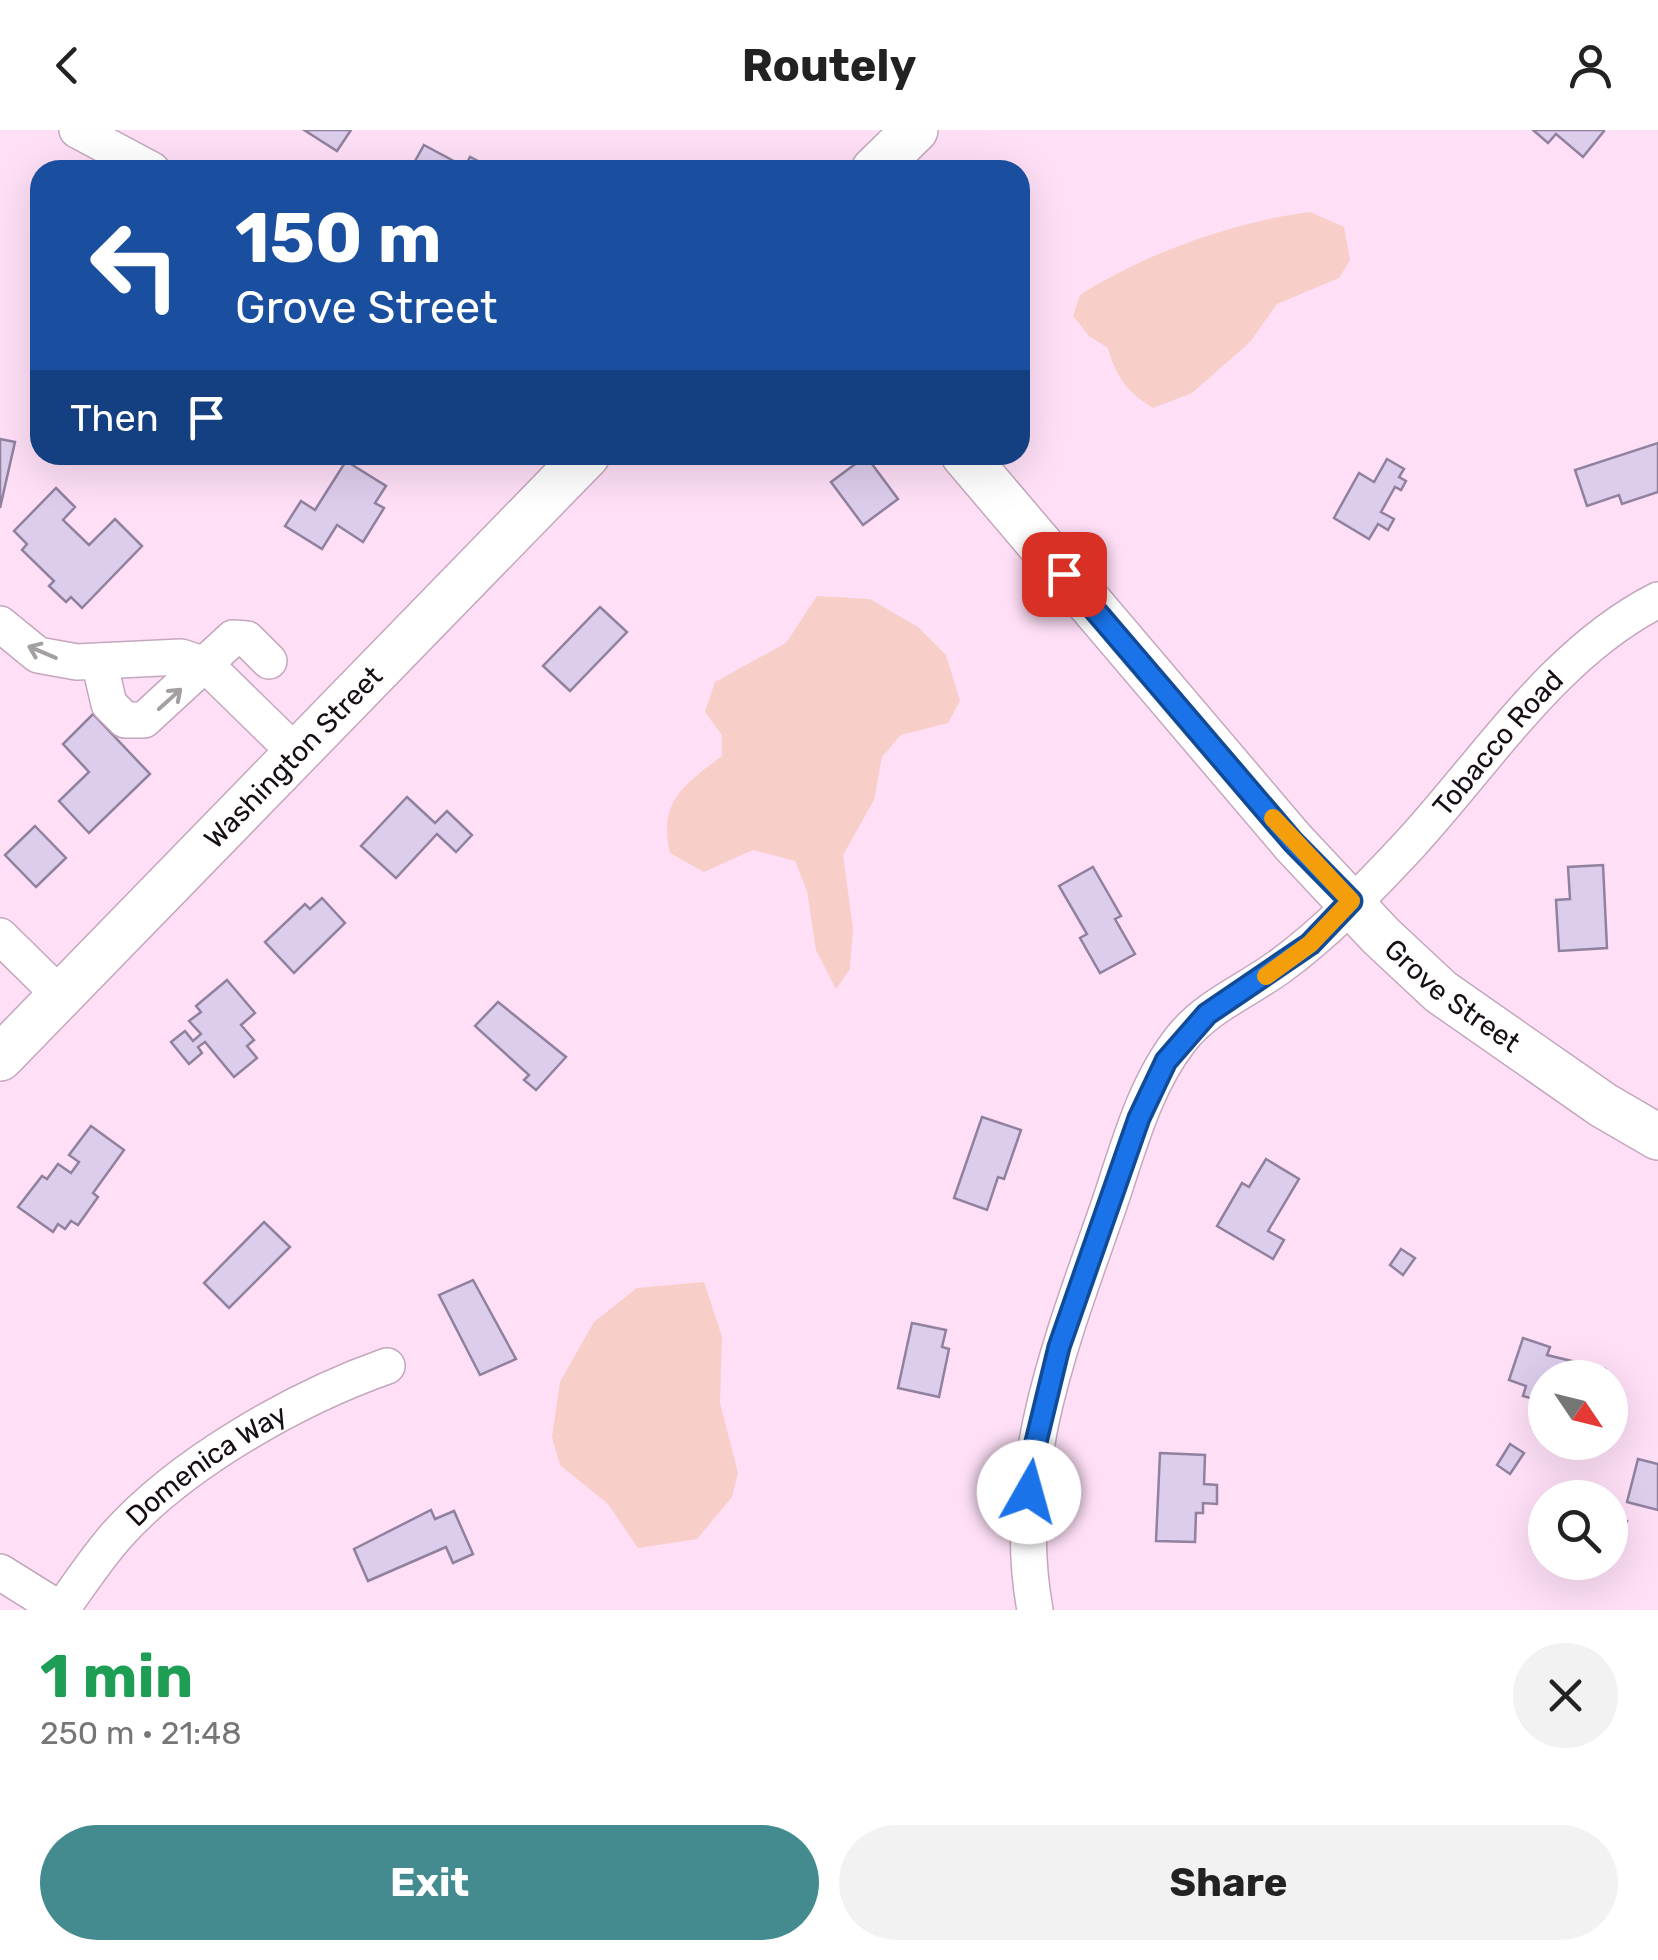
<!DOCTYPE html>
<meta charset="utf-8">
<style>
:root{--surface:#fff;--page:#f2f2f2;--text:#222;--muted:#767676;--accent:#438b8e}
body{margin:0;font-family:Rubik,sans-serif;background:var(--page);color:var(--text);height:100vh;display:flex;flex-direction:column;font-size:38px;white-space:nowrap}
*{box-sizing:border-box;margin:0}
p{font-size:32px;color:var(--muted)}
.icon{flex:none;width:55px;height:55px;fill:none;stroke:currentColor;stroke-width:2;stroke-linecap:round;stroke-linejoin:round}
.map{position:relative;height:1480px;overflow:hidden}
.panel{display:flex;flex-direction:column;background:var(--surface);flex:1}
.panel>*{flex:none}
.guide{position:absolute;left:30px;top:30px;width:1000px;height:305px;border-radius:30px;box-shadow:0 10px 40px #0002;background:#1a4fa0;color:#fff;overflow:hidden}
.needle{width:65px;rotate:125deg}
.fabs{position:absolute;left:1528px;top:1230px;display:grid;gap:20px}
.fabs a{display:grid;place-items:center;width:100px;height:100px;border-radius:50%;background:var(--surface);box-shadow:0 10px 40px #0002;font-size:50px}
.pin{position:absolute;display:grid;place-items:center;width:85px;height:85px;color:#fff;margin:-42px;border-radius:20px;box-shadow:0 5px 15px #0006}
.me{position:absolute;width:110px;margin:-55px;rotate:7deg;stroke-linejoin:round;filter:drop-shadow(0 0 8px #0008)}
.turn{display:flex;align-items:center;gap:35px;height:210px;padding:0 40px;font-size:45px}
.turn .icon{width:130px;height:130px;stroke-width:2.5}
.turn b{display:block;font-size:70px;line-height:85px}
.then{display:flex;align-items:center;height:95px;padding:0 40px;background:#0003;gap:20px;font-size:38px}
.round{display:grid;place-items:center;flex:none;width:105px;height:105px;border-radius:52px;background:var(--page)}
.headline{display:flex;align-items:center;justify-content:space-between;height:170px;padding:0 40px}
h1{font-size:60px;font-weight:700;line-height:75px;color:#1e9e55}
.primary-button{display:flex;gap:20px;margin-top:auto;padding:20px 40px}
.primary-button a{flex:1;height:115px;border-radius:60px;background:var(--accent);color:#fff;font-size:40px;font-weight:700;line-height:115px;text-align:center}
.primary-button a+a{background:var(--page);color:var(--text)}
header{display:flex;justify-content:space-between;align-items:center;height:130px;padding:0 40px;background:var(--surface);font-size:45px;font-weight:700}
.map>svg:first-child{display:block}
</style>
<header><svg class="icon" aria-label="back" viewBox="0 0 24 24"><path d="M15 5l-7 7 7 7"/></svg>Routely<svg class="icon" aria-label="person" viewBox="0 0 24 24"><circle cx="12" cy="8" r="4"/><path d="M4 21q1-7 8-7t8 7"/></svg></header>
<div class="map">
<svg width="1658" height="1480" viewBox="0 0 1658 1480">
<rect width="100%" height="100%" fill="#fedff6"/>
<g fill="#f7cfc8">
<path d="M1310,82L1344,97L1350,130L1339,148L1277,174L1250,212L1192,263L1153,278C1127,262 1116,247 1108,218L1089,206L1073,186L1080,165C1146,123 1233,92 1310,82Z"/>
<path d="M817,466L870,469L918,497L946,525L960,571L948,593L901,605L882,627L874,670L843,725L853,799L850,839L836,859L816,820L807,761L795,731L753,720L704,742L670,723C658,671 684,655 722,626V605L705,582L715,552L786,513Z"/>
<path d="M704,1152L722,1207L720,1273L738,1343L732,1367L697,1409L638,1418L608,1374L560,1335L552,1307L560,1252L594,1192L637,1158Z"/>
</g>
<g fill="#ddcded" stroke="#90819e" stroke-width="2.5">
<path d="M304,0H351L337,21Z"/>
<path d="M1533,0H1603L1604,1L1583,27L1556,4L1548,13Z"/>
<path d="M424,15L465,37L470,27L488,36L486,40H410Z"/>
<path d="M0,309L15,312L0,378Z"/>
<path d="M1658,313V362L1622,374L1619,365L1587,376L1575,340Z"/>
<path d="M866,326L898,369L863,395L831,352Z"/>
<path d="M1387,329L1404,339L1399,347L1406,351L1401,360L1395,357L1381,382L1394,389L1388,400L1378,394L1369,409L1334,388L1359,343L1374,352Z"/>
<path d="M346,331L386,356L375,373L384,378L363,412L337,395L322,419L285,396L301,371L315,380Z"/>
<path d="M56,358L75,377L63,390L89,415L115,389L142,416L82,478L71,467L66,472L49,456L54,451L22,420L27,414L14,401Z"/>
<path d="M600,477L627,502L570,561L543,536Z"/>
<path d="M93,584L150,644L89,703L59,671L89,642L63,614Z"/>
<path d="M407,667L435,693L447,681L472,705L456,722L437,704L396,748L361,716Z"/>
<path d="M35,696L66,728L36,757L5,725Z"/>
<path d="M1603,735L1607,818L1559,821L1556,770L1570,769L1568,737Z"/>
<path d="M1093,737L1121,786L1115,789L1135,824L1100,843L1080,808L1087,804L1059,756Z"/>
<path d="M322,768L345,793L294,843L265,812L305,774L310,779Z"/>
<path d="M227,850L255,883L241,895L254,910L247,916L257,928L234,947L205,912L198,917L202,923L189,934L171,912L185,901L193,911L201,904L189,891L201,882L196,876Z"/>
<path d="M498,872L566,927L536,960L524,950L529,945L475,896Z"/>
<path d="M982,987L1021,1000L1004,1049L998,1047L987,1080L954,1068Z"/>
<path d="M91,996L124,1020L93,1063L98,1067L78,1095L71,1091L65,1099L58,1094L53,1102L18,1077L42,1046L47,1049L58,1034L71,1043L79,1032L69,1025Z"/>
<path d="M1266,1029L1299,1049L1268,1101L1284,1110L1273,1129L1217,1096L1242,1053L1249,1057Z"/>
<path d="M264,1092L290,1117L229,1178L204,1153Z"/>
<path d="M1401,1119L1415,1128L1403,1145L1390,1135Z"/>
<path d="M473,1150L516,1229L480,1245L439,1165Z"/>
<path d="M912,1193L946,1200L942,1217L949,1219L939,1267L898,1258Z"/>
<path d="M1523,1208L1550,1217L1547,1225L1605,1239L1603,1245L1610,1248H1545V1278L1536,1275L1537,1270L1523,1266L1526,1256L1509,1250Z"/>
<path d="M1510,1314L1524,1323L1510,1344L1497,1335Z"/>
<path d="M1160,1323L1205,1325L1204,1354L1217,1355V1374L1203,1373V1383H1196L1195,1412L1156,1411Z"/>
<path d="M1638,1329L1658,1334V1380L1627,1372Z"/>
<path d="M431,1380L435,1389L454,1381L473,1424L453,1433L446,1417L368,1451L354,1419Z"/>
<path d="M1610,1381L1627,1391L1617,1409L1610,1405Z"/>
</g>
<g fill="none" stroke-linecap="round" stroke-linejoin="round">
<defs>
<g id="minor">
<path d="M77,0L152,40"/>
<path d="M0,494L38,525L77,532L181,527L206,535L298,625"/>
<path d="M99,531L109,574L125,590H144L233,508L247,509L269,531"/>
<path d="M0,806L59,864"/>
<path d="M0,1442L61,1480"/>
<path id="s1" d="M61,1480C79,1455 96,1429 116,1406C181,1333 296,1268 387,1236"/>
<path id="s2" d="M1035,1480C1009,1338 1063,1207 1109,1075C1128,1019 1144,956 1181,909C1207,876 1246,861 1279,837C1326,803 1371,756 1411,713C1487,630 1555,522 1658,470"/>
</g>
<g id="major">
<path d="M874,40L915,0"/>
<path id="s3" d="M964,325L1293,712L1381,806L1441,862L1603,975L1658,1007"/>
<path id="s4" d="M0,928L587,325"/>
</g>
</defs>
<use href="#minor" stroke="#c4a7bd" stroke-width="38"/>
<use href="#major" stroke="#c4a7bd" stroke-width="48"/>
<use href="#minor" stroke="#fff" stroke-width="35"/>
<use href="#major" stroke="#fff" stroke-width="45"/>
</g>
<defs><path id="oneway-shaft" d="M-6 0H5M1.5-3L5.5 0L1.5 3" fill="none" stroke-width="1.6" stroke-linecap="round" stroke-linejoin="round" transform="scale(2.5)"/></defs>
<g stroke="#a39fa2">
<use href="#oneway-shaft" transform="translate(42 522) rotate(-157)"/>
<use href="#oneway-shaft" transform="translate(170 569) rotate(-42)"/>
</g>
<g fill="none" stroke-linecap="round" stroke-linejoin="round">
<defs>
<path id="route" d="M1029,1362L1035,1316L1059,1217L1139,988L1166,931L1207,884L1310,814L1351,771L1293,712L1064,444"/>
</defs>
<use href="#route" stroke="#114b97" stroke-width="25"/>
<use href="#route" stroke="#1a73e8" stroke-width="18"/>
<path stroke="#f59e0b" stroke-width="18" d="M1266,846L1310,814L1351,771L1273,688"/>
</g>
<g text-anchor="middle" stroke-width="10" stroke-linejoin="round" paint-order="stroke">
<g font-size="28" fill="#180e16" stroke="#fff">
<text dy="10" stroke="none"><textPath href="#s2" startOffset="1035">Tobacco Road</textPath></text>
<text dy="10" stroke="none"><textPath href="#s4" startOffset="420">Washington Street</textPath></text>
<text dy="10" stroke="none"><textPath href="#s3" startOffset="730">Grove Street</textPath></text>
<text dy="10" stroke="none"><textPath href="#s1" startOffset="208">Domenica Way</textPath></text>
</g>
</g>
</svg>
<div class="fabs">
<a><svg class="needle" viewBox="-14 -14 28 28"><path d="M0-13l5 13h-10z" fill="#e53935"/><path d="M0 13l5-13h-10z" fill="#767676"/></svg></a>
<a><svg class="icon" aria-label="search" viewBox="0 0 24 24"><circle cx="10" cy="10" r="6"/><path d="M15 15l6 6"/></svg></a>
</div>
<div class="pin" style="left:1064px;top:444px;background:#d93025"><svg class="icon" aria-label="arrive" viewBox="0 0 24 24"><path d="M6 21V4h12l-3 4 3 4H6"/></svg></div>
<svg class="me" style="left:1029px;top:1362px" viewBox="-20 -20 40 40"><circle r="19" fill="#fff"/><path d="M0-13L10 11 0 6-10 11z" fill="#1a73e8"/></svg>
<div class="guide">
<div class="turn"><svg class="icon" aria-label="left" viewBox="0 0 24 24"><path d="M17 20v-9H6M10 6l-5 5 5 5"/></svg><div><b>150 m</b>Grove Street</div></div>
<div class="then">Then<svg class="icon" aria-label="arrive" viewBox="0 0 24 24"><path d="M6 21V4h12l-3 4 3 4H6"/></svg></div>
</div>
</div>
<section class="panel">
<div class="headline"><div><h1>1 min</h1><p>250 m · 21:48</p></div><a class="round"><svg class="icon" aria-label="close" viewBox="0 0 24 24"><path d="M6 6l12 12M18 6L6 18"/></svg></a></div>
<div class="primary-button"><a>Exit</a><a>Share</a></div>
</section>
